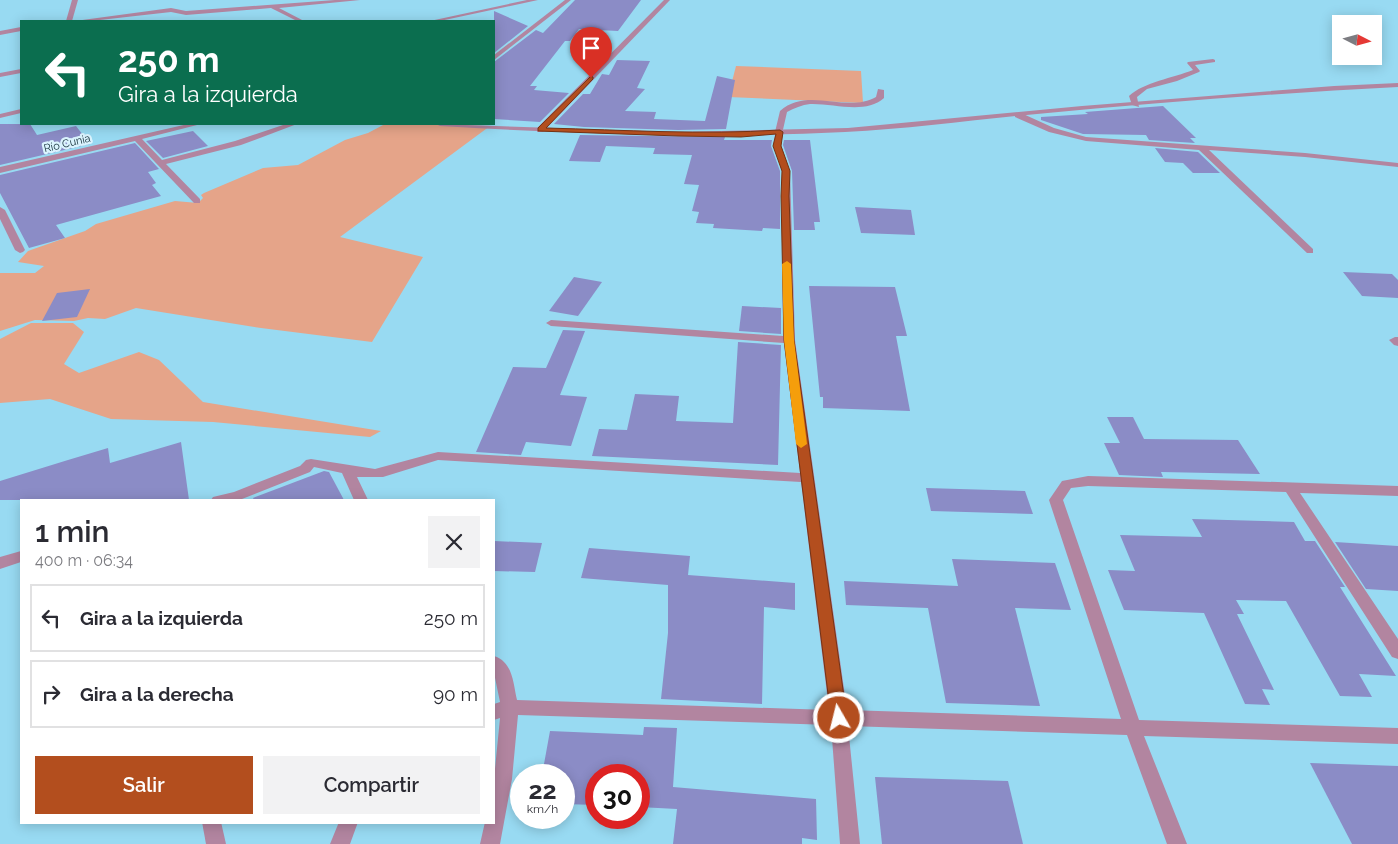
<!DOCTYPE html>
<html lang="es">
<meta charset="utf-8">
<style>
:root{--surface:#fff;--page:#f2f2f3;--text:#2b2b33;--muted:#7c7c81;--line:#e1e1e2;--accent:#b34e1e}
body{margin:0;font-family:Raleway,sans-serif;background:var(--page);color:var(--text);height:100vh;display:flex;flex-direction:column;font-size:19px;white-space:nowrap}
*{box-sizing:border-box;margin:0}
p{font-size:16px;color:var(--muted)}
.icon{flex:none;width:28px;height:28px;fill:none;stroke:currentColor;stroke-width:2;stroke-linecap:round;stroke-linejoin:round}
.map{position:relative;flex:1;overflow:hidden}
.panel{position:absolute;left:20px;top:499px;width:475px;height:325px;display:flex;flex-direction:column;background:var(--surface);border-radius:0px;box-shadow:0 2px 12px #0003}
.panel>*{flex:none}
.top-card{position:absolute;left:20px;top:20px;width:475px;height:105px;border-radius:0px;box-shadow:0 2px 12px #0003;background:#0b6e4f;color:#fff;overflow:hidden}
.needle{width:32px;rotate:96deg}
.fabs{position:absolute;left:1332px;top:15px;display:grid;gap:10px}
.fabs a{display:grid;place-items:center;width:50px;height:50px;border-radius:0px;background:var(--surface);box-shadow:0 2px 12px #0003;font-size:25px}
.speed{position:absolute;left:510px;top:764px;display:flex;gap:10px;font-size:25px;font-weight:700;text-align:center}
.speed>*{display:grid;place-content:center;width:65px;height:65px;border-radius:50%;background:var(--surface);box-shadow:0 2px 12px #0003;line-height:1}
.speed small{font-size:12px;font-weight:400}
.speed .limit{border:8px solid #d22;background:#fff;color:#111}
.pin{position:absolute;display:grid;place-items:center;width:42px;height:42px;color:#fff;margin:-51px -21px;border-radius:50% 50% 50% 0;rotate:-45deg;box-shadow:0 0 5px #0007}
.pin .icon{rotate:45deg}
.me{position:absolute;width:55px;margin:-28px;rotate:352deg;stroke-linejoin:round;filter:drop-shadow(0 0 4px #0008)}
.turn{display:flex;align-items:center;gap:18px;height:105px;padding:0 15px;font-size:22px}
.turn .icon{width:65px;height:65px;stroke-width:2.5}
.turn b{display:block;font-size:35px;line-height:42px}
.round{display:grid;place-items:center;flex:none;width:52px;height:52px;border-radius:0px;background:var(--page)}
.summary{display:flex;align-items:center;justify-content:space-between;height:85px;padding:0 15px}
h1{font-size:30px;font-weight:600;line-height:38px}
.action{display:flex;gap:10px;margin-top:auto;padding:10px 15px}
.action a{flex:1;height:58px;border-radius:0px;background:var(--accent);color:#fff;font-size:20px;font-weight:600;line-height:58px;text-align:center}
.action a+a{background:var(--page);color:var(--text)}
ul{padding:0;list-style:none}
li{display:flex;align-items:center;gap:15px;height:68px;margin:0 10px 8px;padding:0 5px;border:2px solid var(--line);border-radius:0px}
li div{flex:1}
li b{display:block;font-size:19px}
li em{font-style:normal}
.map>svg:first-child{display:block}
</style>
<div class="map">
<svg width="1398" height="844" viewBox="0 0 1398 844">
<rect width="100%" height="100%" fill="#98daf2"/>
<g fill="#e5a489">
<path d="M736,66L861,71L863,103L728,97Z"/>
<path d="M385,124L490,126L340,237L423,257L372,342L261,328L136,308L105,319L88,318L74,321L35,320L0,331V273H35L44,266L18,262L28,251L85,231L96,224L175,201L198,203L203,198L201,195L204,193L263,168L298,165L345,140L368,133Z"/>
<path d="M31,323H73L84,332L64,364L79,373L139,352L159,360L203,402L381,431L370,437L213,422L111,419L50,399L0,403V339Z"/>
</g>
<g fill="#8b8cc6">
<path d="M575,0H641L618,31L579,29L570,41H565L530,86H537L534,90L569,93L540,122L494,119V62L536,30L543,33Z"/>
<path d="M494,11L528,26L494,53Z"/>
<path d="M617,60L650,61L637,88L645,89L625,111L656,112L654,119L705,121L717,76L735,80L726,129L678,130L584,127L554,124L583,94H590L602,74L609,75Z"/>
<path d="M1163,106L1196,138H1190L1195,143L1149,140L1146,135L1083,134L1041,120V117L1088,114L1085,112Z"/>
<path d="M0,124H30L37,135L76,126L90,144L0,165Z"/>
<path d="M193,131L208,146L163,158L146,141Z"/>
<path d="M580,135L725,137L724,140H772L771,146L780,171V229L763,228L762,231L713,228L714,224L696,223L699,212L692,211L699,185L684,184L692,155L653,154L655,148L606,146L600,162L569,161Z"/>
<path d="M784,140H810L820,222H814L815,230H794L792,171L783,145Z"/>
<path d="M135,143L159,169L148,172L156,183L152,185L161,196L56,225L65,238L29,248L0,193V175Z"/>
<path d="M1155,148L1198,152L1220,173H1193L1183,163L1165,162Z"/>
<path d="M855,207L911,210L915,235L861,233Z"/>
<path d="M1343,272L1392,274L1398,280V298L1362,296Z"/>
<path d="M574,277L602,282L578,316L549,311Z"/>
<path d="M809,286L895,287L907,336H896L910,411L823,408V397H820Z"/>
<path d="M90,289L77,317L42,321L57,293Z"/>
<path d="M742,306L781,308V334L739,331Z"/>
<path d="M563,330L585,331L560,395L587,397L571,446L526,442L521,455L476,452L513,367L546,368Z"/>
<path d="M738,342L781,345L778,465L592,456L599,429L627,430L635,394L679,396L676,421L733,423Z"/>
<path d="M1107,417H1133L1144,439L1238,440L1260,474L1161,472L1163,477L1119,475L1104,443H1120Z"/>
<path d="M181,442L189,500H0V481L68,460L108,448L110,463Z"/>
<path d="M324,471L329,472L344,500H254L253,498Z"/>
<path d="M926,488L1025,491L1033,514L931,511Z"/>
<path d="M1192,519L1294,522L1305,541H1315L1345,587H1340L1396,676L1359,674L1372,697L1340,696L1286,601L1236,600L1244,614H1237L1274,690L1262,689L1270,705L1245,704L1204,613L1124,610L1108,570L1135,571L1120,535L1202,537Z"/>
<path d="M494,541L542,543L535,572L494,571Z"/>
<path d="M1335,542L1398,546V591L1366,589Z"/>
<path d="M589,548L690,556L688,575L795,583V610L764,607L762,704L661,699L668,633V585L581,578Z"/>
<path d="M952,559L1055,563L1071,610L1015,608L1040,706L946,703L928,608L846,605L844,581L958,586Z"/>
<path d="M644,727L677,728L673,787L816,799L817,840L802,838V844H673L677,809L639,807V775H596V805L564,804V775H542L550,731L643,735Z"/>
<path d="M1310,763L1398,766V844H1352Z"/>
<path d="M875,777L1008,781L1023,844H882Z"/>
</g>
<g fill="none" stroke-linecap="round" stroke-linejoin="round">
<g fill="#b285a0" fill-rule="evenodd">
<path d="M1213,59L1215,60V62L1195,65L1200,71L1199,72L1177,81L1147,89L1137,97L1139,107L1132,105L1129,96C1144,82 1173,78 1193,70L1187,63L1188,62Z"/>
<path d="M878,89L884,90V98C865,115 833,103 810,104C802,105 794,108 787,112L782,134L775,132L780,111C808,86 847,114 876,97Z"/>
</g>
<g fill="#b285a0" fill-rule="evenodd">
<path d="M72,0H78L72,21H66Z"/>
<path d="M335,0H360L279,8L304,21H297L271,8L186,15L171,12L91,21H75L171,8L186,11Z"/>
<path d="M527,0H538L440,21H430Z"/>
<path d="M565,0H571L494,60V55Z"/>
<path d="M664,0H670L543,132H537V128Z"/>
<path d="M21,69V73L0,77V73Z"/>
<path d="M21,109V113L0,118V114Z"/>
<path d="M1015,113H1021L1054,128L1086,137L1305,153L1398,163V167L1305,157L1209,150L1313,249V253H1307L1199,150L1086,141L1049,132L1015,117Z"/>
<path d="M188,124H201L142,139L162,160L235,141L286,124H297L241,145L166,164L200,199V203H194L135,141L0,173V167Z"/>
<path d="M776,130L783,132L781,145L790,171L795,340L847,710L1121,719L1049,500L1062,481L1088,476L1398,486V496L1300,493L1398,639V659L1392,657L1286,492L1088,486L1071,488L1063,500L1139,720L1398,728V744L1144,736L1187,844H1167L1127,735L848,726L860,844H840L831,725L518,715L512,779L500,844H480L485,822H494V779L500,718L494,720V704L500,702L494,673V656C513,662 513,683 517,700L829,710L801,482L438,460L383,477H357L368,500H354L342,473L314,467L310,472L242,499L211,500L213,497L234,492L300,466L306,460L311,459L375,469L438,452L800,473L784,343L551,326L546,323L551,320L783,336L782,171L773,145Z"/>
<path d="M0,207L5,210L25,250L23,252L20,253L15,250L0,219Z"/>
<path d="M1395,337H1398V346L1394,345L1389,340Z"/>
<path d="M21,551V562L0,569V557Z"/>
<path d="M202,822H221L226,844H206Z"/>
<path d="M339,822H358L350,844H330Z"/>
</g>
<g fill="#b285a0" fill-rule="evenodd">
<path d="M21,27V31L0,35V31Z"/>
<path d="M1398,83V87C1278,93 1157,103 1037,114C973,120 909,129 845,132C710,139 575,134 440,126L436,124L678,132L848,128L1082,106L1334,86Z"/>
</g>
</g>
<path fill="#b34e1e" stroke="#743314" d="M591,76L593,77V79L546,128C624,130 702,135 780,130L783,132L781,146L790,171L789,196L794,340L847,718L844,723L839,725L833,723L831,718L784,340L781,196L782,171L773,146L776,134L741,137L678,136L538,131V128Z"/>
<path fill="#f59e0b" d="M787,261L791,264L794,340L807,444L801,448L796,444L784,340L782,264Z"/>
<g text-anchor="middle" stroke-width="4.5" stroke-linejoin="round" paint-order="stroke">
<g font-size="11" fill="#17323b" stroke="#dbf4fe">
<text transform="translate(67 143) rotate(-13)" y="4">Río Cunia</text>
</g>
</g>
</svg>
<div class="fabs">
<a><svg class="needle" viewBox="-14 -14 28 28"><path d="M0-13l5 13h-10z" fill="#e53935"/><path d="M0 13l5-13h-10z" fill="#7c7c81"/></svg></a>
</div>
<div class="speed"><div>22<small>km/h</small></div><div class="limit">30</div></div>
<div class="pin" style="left:591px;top:78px;background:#d93025"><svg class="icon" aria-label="arrive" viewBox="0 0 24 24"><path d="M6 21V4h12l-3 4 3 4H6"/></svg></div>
<svg class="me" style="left:839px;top:718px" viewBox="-20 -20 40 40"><circle r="17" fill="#b34e1e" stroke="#fff" stroke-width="3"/><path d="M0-11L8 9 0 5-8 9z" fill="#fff"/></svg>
<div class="top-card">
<div class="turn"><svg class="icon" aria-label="left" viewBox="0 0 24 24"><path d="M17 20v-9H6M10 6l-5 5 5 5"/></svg><div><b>250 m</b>Gira a la izquierda</div></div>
</div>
<section class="panel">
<div class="summary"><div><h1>1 min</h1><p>400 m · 06:34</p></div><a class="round"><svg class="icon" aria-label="close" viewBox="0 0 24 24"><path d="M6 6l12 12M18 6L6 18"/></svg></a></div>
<ul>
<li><svg class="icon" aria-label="left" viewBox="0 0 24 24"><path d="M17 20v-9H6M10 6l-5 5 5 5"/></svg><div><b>Gira a la izquierda</b></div><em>250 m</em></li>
<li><svg class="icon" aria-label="right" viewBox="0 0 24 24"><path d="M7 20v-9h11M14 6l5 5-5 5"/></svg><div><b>Gira a la derecha</b></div><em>90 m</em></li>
</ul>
<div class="action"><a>Salir</a><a>Compartir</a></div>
</section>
</div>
